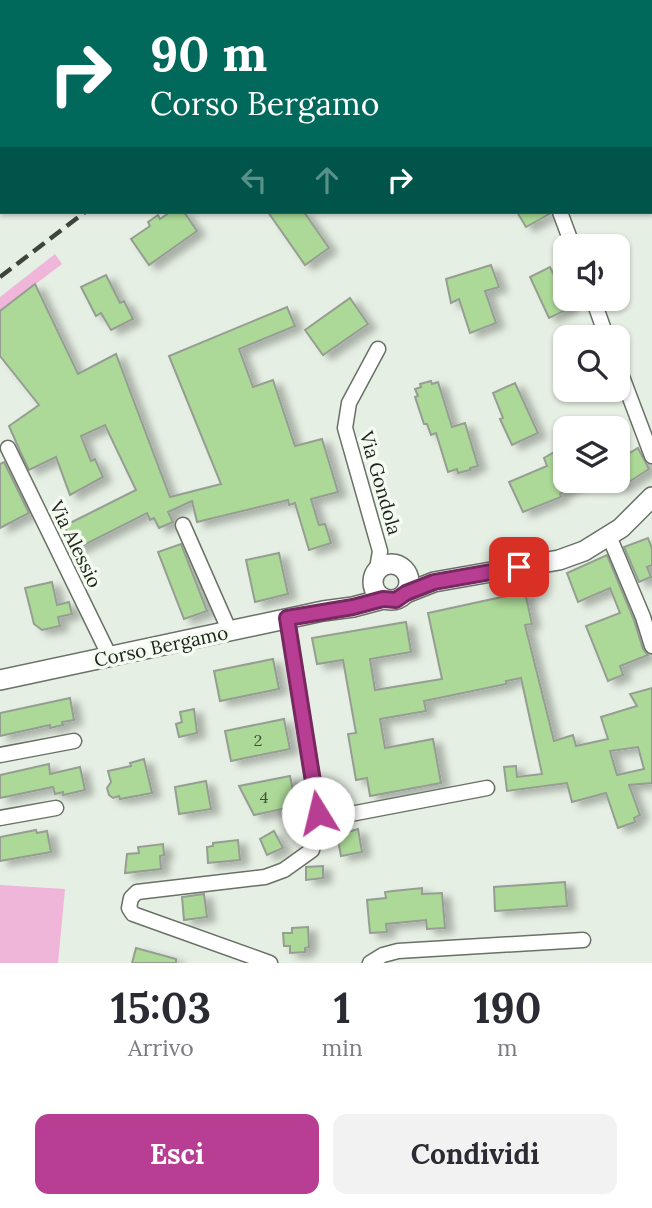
<!DOCTYPE html>
<html lang="it">
<style>
:root{--surface:#fff;--page:#f2f2f3;--text:#2b2b33;--muted:#7c7c81;--accent:#b73e93}
body{margin:0;font-family:Lora,serif;background:var(--page);color:var(--text);height:100vh;display:flex;flex-direction:column;font-size:26px;white-space:nowrap}
*{box-sizing:border-box;margin:0}
p{font-size:23px;color:var(--muted)}
.icon{flex:none;width:38px;height:38px;fill:none;stroke:currentColor;stroke-width:2;stroke-linecap:round;stroke-linejoin:round}
.map{position:relative;height:963px;overflow:hidden}
.sheet{display:flex;flex-direction:column;background:var(--surface);flex:1}
.sheet>*{flex:none}
.hud{position:absolute;left:0px;top:0px;width:653px;height:214px;box-shadow:0 2px 5px #0004;background:#00695c;color:#fff;overflow:hidden}
.buttons{position:absolute;left:553px;top:234px;display:grid;gap:14px}
.buttons a{display:grid;place-items:center;width:77px;height:77px;border-radius:14px;background:var(--surface);box-shadow:0 2px 5px #0004;font-size:35px}
.pin{position:absolute;display:grid;place-items:center;width:60px;height:60px;color:#fff;margin:-30px;border-radius:14px;box-shadow:0 4px 10px #0006}
.me{position:absolute;width:77px;margin:-38px;rotate:351deg;stroke-linejoin:round;filter:drop-shadow(0 0 5px #0008)}
.turn{display:flex;align-items:center;gap:24px;height:147px;padding:0 35px;font-size:32px}
.turn .icon{width:91px;height:91px;stroke-width:2.5}
.turn b{display:block;font-size:49px;line-height:60px}
.lanes{display:flex;align-items:center;height:66px;padding:0 35px;background:#0003;justify-content:center;gap:35px;direction:ltr}
.lanes .off{opacity:.35}
.eta{display:flex;justify-content:space-evenly;align-items:center;height:119px;text-align:center}
.eta b{font-size:42px;font-weight:700;line-height:49px}
.primary-button{display:flex;gap:14px;margin-top:auto;padding:14px 35px}
.primary-button a{flex:1;height:80px;border-radius:14px;background:var(--accent);color:#fff;font-size:28px;font-weight:700;line-height:80px;text-align:center}
.primary-button a+a{background:var(--page);color:var(--text)}
.map>svg:first-child{display:block}
</style>
<div class="map">
<svg width="652" height="963" viewBox="0 0 652 963">
<defs>
<filter id="shadow"><feDropShadow dx="8" dy="4.5" stdDeviation="3.5" flood-color="#0004"/></filter>
</defs>
<rect width="100%" height="100%" fill="#e6efe3"/>
<g fill="#efb6d9">
<path d="M55,254L62,264L0,311V297Z"/>
<path d="M0,885L65,889L58,963H0Z"/>
</g>
<g fill="none" stroke-linecap="round" stroke-linejoin="round">
<path stroke="#d08db7" stroke-width="28" d="M262,0L263,2"/>
</g>
<g fill="#acd898" stroke="#969e93" stroke-width="2" fill-rule="evenodd" filter="url(#shadow)">
<path d="M170,212H184L197,231L149,265L131,239L150,226L148,222L158,215L160,219Z"/>
<path d="M268,212H304L329,248L305,265Z"/>
<path d="M517,212H551V213L526,227Z"/>
<path d="M491,265L499,287L485,291L496,323L470,333L459,299L451,303L446,279Z"/>
<path d="M550,267L570,308L549,318L530,277Z"/>
<path d="M106,275L120,303L124,301L133,319L111,330L101,313L96,316L81,287Z"/>
<path d="M35,284L78,374L116,354L170,497L221,484L169,356L287,307L295,326L239,349L253,387L273,380L295,446L322,439L338,492L311,499L319,525L325,524L331,543L309,550L295,503L289,505L288,500L197,522L192,501L168,512L173,522L159,528L154,518L150,520L147,513L76,549L64,526L136,490L105,425L81,436L91,461L95,459L103,477L70,495L56,457L29,470L20,451L9,426L39,405L0,356V311Z"/>
<path d="M350,298L368,324L323,355L305,330Z"/>
<path d="M431,381L432,384L438,382L452,427L465,423L478,466L470,468V470L458,473L457,469L448,472L436,433L431,435L427,424H424L415,397L418,396L415,389L421,387L420,384Z"/>
<path d="M515,383L538,433L512,445L500,419L503,418L493,393Z"/>
<path d="M565,446V481H581L560,494L561,497L523,512L509,482L547,466L544,458Z"/>
<path d="M638,448L649,469L618,489V460Z"/>
<path d="M4,462L29,513L0,528V464Z"/>
<path d="M648,538L652,549V565L647,567L651,577L639,582L624,547Z"/>
<path d="M181,544L207,611L184,619L158,552Z"/>
<path d="M279,553L288,594L255,602L246,560Z"/>
<path d="M607,555L634,620L643,649L648,655L620,666L623,675L608,681L586,626L620,613L610,588L578,602L567,573Z"/>
<path d="M52,582L57,605L69,602L72,614L58,617L60,626L42,630L34,624L25,588Z"/>
<path d="M525,592L532,624L525,625L554,741L573,735L576,746L608,739L601,717L637,706L630,694L652,688V783L629,785L640,815L634,818L635,822L618,828L606,793L572,802L567,783L507,791L504,767L516,766L517,777L542,774L521,678L506,681V684L424,701L426,711L380,719L385,748L433,739L441,783L370,796L367,778L356,780L348,734L356,733L343,660L317,664L312,638L406,622L411,652L370,659L375,690L442,679L428,613ZM638,747L644,769L617,775L610,751Z"/>
<path d="M273,659L279,689L220,701L214,671Z"/>
<path d="M70,698L74,720L62,722L63,725L50,728V725L0,736V713Z"/>
<path d="M194,709L197,733L179,737L176,724L182,722L180,712Z"/>
<path d="M284,719L290,749L231,761L225,731Z"/>
<path d="M144,759L152,793L120,799L119,796L113,798L109,795L107,788L111,782L108,771L131,766L130,763Z"/>
<path d="M49,764L50,774L80,767L85,790L63,795V792L55,794L53,787L0,798V775Z"/>
<path d="M290,776L296,806L254,815L239,786Z"/>
<path d="M206,781L211,809L179,814L175,787Z"/>
<path d="M358,829L362,852L341,856L337,835Z"/>
<path d="M36,830L37,833L47,831L51,852L0,861V837Z"/>
<path d="M274,831L283,848L267,855L260,839Z"/>
<path d="M238,840L240,860L208,863L207,847L213,846V843Z"/>
<path d="M163,844L164,855L160,856L161,869L125,873L127,854L139,853L138,847Z"/>
<path d="M323,866V878L306,880V867Z"/>
<path d="M565,882L567,906L495,911L494,887Z"/>
<path d="M422,888V894L442,893L445,928L427,929L426,920L386,924L387,932L370,933L367,900L386,898L385,892L393,891Z"/>
<path d="M204,894L207,917L184,920L182,897Z"/>
<path d="M308,927L309,947L305,948V952L290,953V946H284L283,933H292V928Z"/>
<path d="M136,948L176,959V963H132Z"/>
</g>
<g fill="none" stroke-linecap="round" stroke-linejoin="round">
<defs>
<g id="street">
<path d="M560,212L573,247"/>
<path d="M593,299L607,338"/>
<path d="M618,366L652,456"/>
<path d="M8,448L110,657"/>
<path d="M183,525L230,632"/>
<path d="M609,536L643,617L652,646"/>
<path d="M377,569L380,551L345,428L349,403L378,349"/>
<path d="M0,755L74,741"/>
<path d="M0,818L56,808"/>
<path d="M319,820L487,788"/>
<path d="M270,963L133,914L129,908L131,898L137,892L265,877L284,870L312,850L319,820L318,813L287,618"/>
<path d="M370,963L383,955L398,951L583,940"/>
</g>
<g id="secondary">
<circle cx="391" cy="582" r="18"/>
<path d="M406,593L434,582L559,560L584,551L621,528L652,497"/>
<path d="M0,680L323,611L353,607L383,599"/>
</g>
</defs>
<use href="#street" stroke="#697166" stroke-width="17"/>
<use href="#secondary" stroke="#697166" stroke-width="22"/>
<use href="#street" stroke="#fff" stroke-width="14"/>
<use href="#secondary" stroke="#fff" stroke-width="19"/>
<g stroke="#3f433d" stroke-width="4.5" stroke-dasharray="14 7" stroke-linecap="butt">
<path d="M344,2L347,0"/>
<path d="M359,2L362,0"/>
<path d="M0,277L85,212"/>
</g>
</g>
<g fill="none" stroke-linecap="round" stroke-linejoin="round">
<defs>
<path id="route" d="M318,813L287,618L353,607L383,599L396,600L406,593L434,582L519,567"/>
</defs>
<use href="#route" stroke="#772860" stroke-width="18"/>
<use href="#route" stroke="#b73e93" stroke-width="12"/>
</g>
<g text-anchor="middle" stroke-width="7" stroke-linejoin="round" paint-order="stroke">
<g font-size="16" fill="#424f3b">
<text x="258" y="746">2</text>
<text x="264" y="803">4</text>
</g>
<g font-size="19" fill="#1e211c" stroke="#f4fcf0">
<text transform="translate(381 483) rotate(74)" y="7">Via Gondola</text>
<text transform="translate(76 544) rotate(64)" y="7">Via Alessio</text>
<text transform="translate(161 646) rotate(-12)" y="7">Corso Bergamo</text>
</g>
</g>
</svg>
<div class="buttons">
<a><svg class="icon" aria-label="sound" viewBox="0 0 24 24"><path d="M4 9h4l5-4v14l-5-4H4zM17 9q2 3 0 6"/></svg></a>
<a><svg class="icon" aria-label="search" viewBox="0 0 24 24"><circle cx="10" cy="10" r="6"/><path d="M15 15l6 6"/></svg></a>
<a><svg class="icon" aria-label="layers" viewBox="0 0 24 24"><path d="M12 4l9 5-9 5-9-5zM3 14l9 5 9-5"/></svg></a>
</div>
<div class="pin" style="left:519px;top:567px;background:#d93025"><svg class="icon" aria-label="arrive" viewBox="0 0 24 24"><path d="M6 21V4h12l-3 4 3 4H6"/></svg></div>
<svg class="me" style="left:318px;top:813px" viewBox="-20 -20 40 40"><circle r="19" fill="#fff"/><path d="M0-13L10 11 0 6-10 11z" fill="#b73e93"/></svg>
<div class="hud">
<div class="turn"><svg class="icon" aria-label="right" viewBox="0 0 24 24"><path d="M7 20v-9h11M14 6l5 5-5 5"/></svg><div><b>90 m</b>Corso Bergamo</div></div>
<div class="lanes"><svg class="icon off" aria-label="left" viewBox="0 0 24 24"><path d="M17 20v-9H6M10 6l-5 5 5 5"/></svg><svg class="icon off" aria-label="ahead" viewBox="0 0 24 24"><path d="M12 20V5M6 11l6-6 6 6"/></svg><svg class="icon" aria-label="right" viewBox="0 0 24 24"><path d="M7 20v-9h11M14 6l5 5-5 5"/></svg></div>
</div>
</div>
<section class="sheet">
<div class="eta">
<div><b>15:03</b><p>Arrivo</p></div>
<div><b>1</b><p>min</p></div>
<div><b>190</b><p>m</p></div>
</div>
<div class="primary-button"><a>Esci</a><a>Condividi</a></div>
</section>
